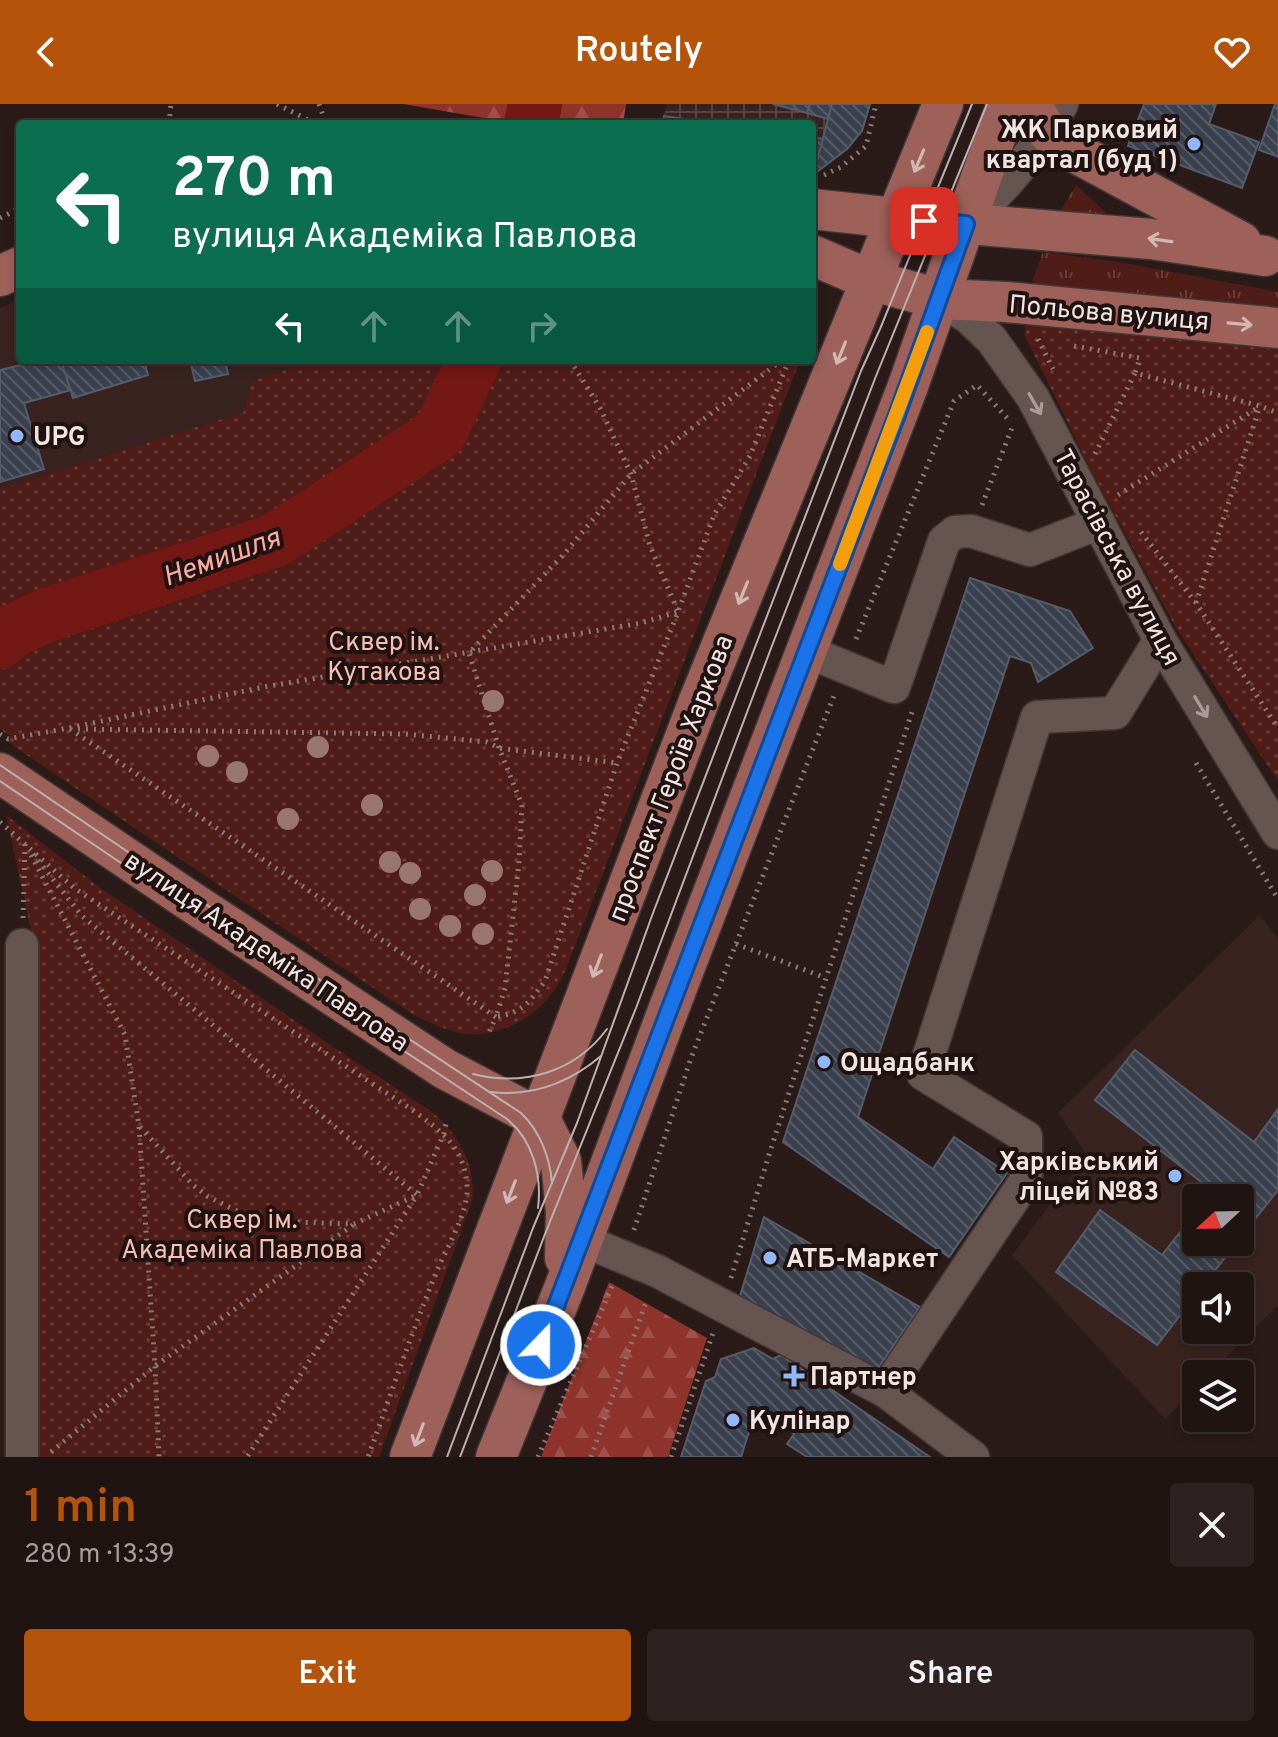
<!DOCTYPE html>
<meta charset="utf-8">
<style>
:root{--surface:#201413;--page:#2d2121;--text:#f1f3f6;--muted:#a29ea0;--line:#3d3333;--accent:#b45309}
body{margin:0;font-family:Overpass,sans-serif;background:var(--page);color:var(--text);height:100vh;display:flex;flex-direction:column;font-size:30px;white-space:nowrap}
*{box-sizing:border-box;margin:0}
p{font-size:26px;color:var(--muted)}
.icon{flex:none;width:44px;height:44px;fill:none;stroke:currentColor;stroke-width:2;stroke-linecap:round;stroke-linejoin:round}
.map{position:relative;height:1353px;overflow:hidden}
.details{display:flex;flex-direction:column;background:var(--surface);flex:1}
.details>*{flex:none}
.guide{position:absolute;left:16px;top:16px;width:800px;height:244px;border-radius:8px;box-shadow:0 4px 12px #0003,0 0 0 2px var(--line);background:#0b6e4f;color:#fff;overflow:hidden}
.needle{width:52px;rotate:248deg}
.fabs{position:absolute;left:1182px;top:1080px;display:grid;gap:16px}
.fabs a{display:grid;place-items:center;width:72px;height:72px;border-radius:8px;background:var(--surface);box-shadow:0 4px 12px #0003,0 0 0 2px var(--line);font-size:40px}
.pin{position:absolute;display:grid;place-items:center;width:68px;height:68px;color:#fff;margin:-34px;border-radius:16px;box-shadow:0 4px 12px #0006}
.me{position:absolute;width:88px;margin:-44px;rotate:22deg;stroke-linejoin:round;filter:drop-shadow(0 0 6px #0008)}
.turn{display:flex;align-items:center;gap:28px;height:168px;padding:0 24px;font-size:36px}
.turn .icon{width:104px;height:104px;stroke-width:2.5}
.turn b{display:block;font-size:56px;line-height:68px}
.lanes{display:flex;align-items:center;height:76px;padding:0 24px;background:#0003;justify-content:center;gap:40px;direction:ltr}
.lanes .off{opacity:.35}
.round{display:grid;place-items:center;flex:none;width:84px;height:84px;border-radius:8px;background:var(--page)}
.headline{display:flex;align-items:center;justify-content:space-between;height:136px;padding:0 24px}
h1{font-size:48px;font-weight:600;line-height:60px;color:var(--accent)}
.action{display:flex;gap:16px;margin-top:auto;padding:16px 24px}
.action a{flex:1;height:92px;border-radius:8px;background:var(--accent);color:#fff;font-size:32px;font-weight:600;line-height:92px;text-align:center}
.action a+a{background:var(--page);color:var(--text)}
header{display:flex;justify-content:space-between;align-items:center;height:104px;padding:0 24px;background:var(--accent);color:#fff;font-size:36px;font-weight:600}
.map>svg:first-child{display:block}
</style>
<header><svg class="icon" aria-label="back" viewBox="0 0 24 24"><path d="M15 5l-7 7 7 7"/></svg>Routely<svg class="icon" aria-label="heart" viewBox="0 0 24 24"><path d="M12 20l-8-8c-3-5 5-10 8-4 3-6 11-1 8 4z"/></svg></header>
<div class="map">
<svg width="1278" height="1353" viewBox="0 0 1278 1353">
<defs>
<pattern id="industrial-grid" width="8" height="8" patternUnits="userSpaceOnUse" patternTransform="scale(2)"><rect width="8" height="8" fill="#382320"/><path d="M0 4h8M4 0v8" fill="none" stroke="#554340"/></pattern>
<pattern id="grass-tufts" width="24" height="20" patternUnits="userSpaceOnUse" patternTransform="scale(2)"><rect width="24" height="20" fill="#501c17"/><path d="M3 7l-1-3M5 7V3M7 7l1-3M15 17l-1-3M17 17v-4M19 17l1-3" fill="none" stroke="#6a3d39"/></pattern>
<pattern id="forest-firs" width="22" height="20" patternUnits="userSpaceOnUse" patternTransform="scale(2)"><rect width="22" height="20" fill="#8f342c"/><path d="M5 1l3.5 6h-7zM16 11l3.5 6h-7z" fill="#9f514a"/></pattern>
<pattern id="park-dots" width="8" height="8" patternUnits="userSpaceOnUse" patternTransform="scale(2)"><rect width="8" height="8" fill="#501c17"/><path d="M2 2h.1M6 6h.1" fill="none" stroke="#6a3d39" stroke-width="1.8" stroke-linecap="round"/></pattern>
<pattern id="building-back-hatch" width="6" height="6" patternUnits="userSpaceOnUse" patternTransform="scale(2)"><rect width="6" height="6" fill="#3a414e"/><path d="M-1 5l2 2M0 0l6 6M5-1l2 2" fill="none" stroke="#575c67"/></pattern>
</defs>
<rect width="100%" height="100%" fill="#2a1b19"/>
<g fill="#382320" fill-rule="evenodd">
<path d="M20,196V256H317L252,277L244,308L0,385V204Z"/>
<path d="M1260,811L1278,835V1201L1210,1270H1196V1284L1165,1315L1012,1151L1087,1051L1058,1009ZM1196,1094H1240V1138H1196ZM1196,1182H1240V1226H1196Z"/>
</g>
<path fill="url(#industrial-grid)" d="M666,0H870L862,27L847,45L813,71L812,20H663Z"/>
<g fill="url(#grass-tufts)">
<path d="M1076,81L1105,108L1107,114L1055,116Z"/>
<path d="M1043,148L1119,158L1278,188V209L1030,184Z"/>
</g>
<g fill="url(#forest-firs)">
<path d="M403,0H626L623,20H518Z"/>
<path d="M609,1178L707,1234L668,1353H541Z"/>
</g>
<g fill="url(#park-dots)">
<path d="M1033,217L1278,246V677L1176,524L1092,368L1024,230L1026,221Z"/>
<path d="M317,256H800L570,855C566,865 562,875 556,884C536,914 496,936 459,929C443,925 427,917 412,910L229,788L15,643L7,637L10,632L0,625V385L244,308L252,277Z"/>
<path d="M6,711L99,783L332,942L432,1008C459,1031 474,1058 473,1094L379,1353H39L34,840Z"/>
</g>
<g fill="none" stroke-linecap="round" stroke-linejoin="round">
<g stroke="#731814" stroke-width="54">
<path d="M532,15L535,0"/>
<path d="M0,538L10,528L47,511L276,436L440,329L474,256"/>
</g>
</g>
<g fill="url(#building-back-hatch)" stroke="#555c6a" stroke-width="2">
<path d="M773,0H810L807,9Z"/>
<path d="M810,0H832L828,15L807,9Z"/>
<path d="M832,0H870L862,27L847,45L813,71Z"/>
<path d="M1144,0H1216L1209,20L1259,38L1242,84L1128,42Z"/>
<path d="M1275,0H1278V53L1259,46Z"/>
<path d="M664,12L719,20H663Z"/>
<path d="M812,33L823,35L813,71H812Z"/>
<path d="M41,256H61L71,286L24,299L44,365L0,378V266Z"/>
<path d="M61,256H144L148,271L73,294Z"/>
<path d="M190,256H225L228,270L195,277Z"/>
<path d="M970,474L1070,507L1093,544L1038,578L1031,559L1010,552L858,1013L933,1065L954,1033L1007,1069L949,1153L783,1038Z"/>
<path d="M1135,946L1254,1038L1278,1005V1086L1240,1134V1094H1207L1213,1087L1095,996Z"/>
<path d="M1100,1106L1162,1151L1196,1108V1138H1237L1203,1182H1196V1191L1157,1241L1056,1168Z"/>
<path d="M764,1113L920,1203L874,1270L740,1192Z"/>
<path d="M754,1244L773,1255L781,1251L930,1353H807L787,1340L794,1330L764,1309L754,1312L741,1353H681L706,1277L715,1273L721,1255Z"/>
</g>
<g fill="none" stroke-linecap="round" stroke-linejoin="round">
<defs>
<g id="minor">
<path d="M966,120C1004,85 1038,46 1062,0"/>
<path d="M939,195L969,214L992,236L1033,294L1160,536L1278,729"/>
<path d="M806,547L894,583L944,437L955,428L971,427L1030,446L1099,419"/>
<path d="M22,841V1353"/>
<path d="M582,1136L657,1167L885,1287"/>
<path d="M973,1353L885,1287L1026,1076V1033L923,970L1037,613L1115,609L1160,536"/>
</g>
<g id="major">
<path d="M1030,0L1048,28L1067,44L1241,138"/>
<path d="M812,105L895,114L1151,135L1265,152"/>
<path d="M812,151L870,176L939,195L1006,198L1278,224"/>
<path d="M0,172L20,163"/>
<path d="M0,669L187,795L445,965L540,1015"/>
<path d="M540,1015L561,1057L566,1108L565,1154"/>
<path d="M410,1353L699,597L943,0"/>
<path d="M496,1353L564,1185L666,912L908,282L1007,0"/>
</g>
</defs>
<use href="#minor" stroke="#433736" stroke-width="35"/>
<use href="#major" stroke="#433736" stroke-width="43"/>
<g stroke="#887b79" stroke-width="5" stroke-dasharray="2 6" stroke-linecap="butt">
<path d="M277,0L316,20"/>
<path d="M319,0L326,20"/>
<path d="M169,20L171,0"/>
<path d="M409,20L433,18L456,20"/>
<path d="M824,71L841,63L866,42L876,0"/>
<path d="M0,114L20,104"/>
<path d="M1038,235L1053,265"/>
<path d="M1074,242L1140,254L1135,269"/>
<path d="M570,256L600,304L631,370L650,442L678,507"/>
<path d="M782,256L631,370L564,450L469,549L499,644L522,701L519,758L505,884L496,913C524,908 529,898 545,877L617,659L678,508L714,411L750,352L789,256"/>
<path d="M1095,350L1135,269L1260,302L1278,309"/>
<path d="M1118,391L1259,303"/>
<path d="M982,401L1013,321"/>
<path d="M1141,428L1196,499L1278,624"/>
<path d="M1196,499L1260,302"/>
<path d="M856,535L954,297L977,281L1007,314"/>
<path d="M70,625L496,913L489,928"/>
<path d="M78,625L405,630L487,638L499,644L617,659"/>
<path d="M0,630L8,635L69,624L264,583L641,519L677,508"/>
<path d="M1196,659L1278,795"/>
<path d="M0,718L74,784L411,1005C441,1027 464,1042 467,1082C469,1110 444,1147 434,1174C410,1233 390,1293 368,1353"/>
<path d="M33,750L82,812L417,1091L247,1353"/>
<path d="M31,751L125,931L139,1022L155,1262L159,1353"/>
<path d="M23,814L25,740"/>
<path d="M736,840L826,874"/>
<path d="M140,1023L194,1082L207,1092L241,1109L265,1115L293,1118L354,1120L417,1091L444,1029L446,1020"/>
<path d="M634,1126L691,954L835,589"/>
<path d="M731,1174L768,1054L912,608"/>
<path d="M51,1348L155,1262L353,1121"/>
<path d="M538,1353L613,1180"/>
<path d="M591,1353L647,1195"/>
<path d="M671,1353L713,1229"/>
</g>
<use href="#minor" stroke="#665451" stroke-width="32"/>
<use href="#major" stroke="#9d615a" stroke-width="40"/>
<g stroke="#bdb1af" stroke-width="2">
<path d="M0,661L190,790L521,1009C540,1027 550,1054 552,1079"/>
<path d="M0,677L183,801L507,1015C533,1036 542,1072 538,1104"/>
<path d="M473,970C524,983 575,968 607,925"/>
<path d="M490,988C533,993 569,979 601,952"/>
<path d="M447,1353L533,1124L577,1019L653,809L861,267L880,225L972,0"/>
<path d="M460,1353L545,1130L636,904L770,547L876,272L987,0"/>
</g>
</g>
<g fill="#9a7670">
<circle cx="493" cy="597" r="11"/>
<circle cx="318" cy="643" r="11"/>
<circle cx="208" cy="652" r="11"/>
<circle cx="237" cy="668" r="11"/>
<circle cx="372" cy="701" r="11"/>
<circle cx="288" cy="715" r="11"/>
<circle cx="390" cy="758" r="11"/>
<circle cx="492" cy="767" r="11"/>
<circle cx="410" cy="769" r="11"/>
<circle cx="475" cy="791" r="11"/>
<circle cx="420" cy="805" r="11"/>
<circle cx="450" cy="822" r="11"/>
<circle cx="483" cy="830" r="11"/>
</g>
<defs><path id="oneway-shaft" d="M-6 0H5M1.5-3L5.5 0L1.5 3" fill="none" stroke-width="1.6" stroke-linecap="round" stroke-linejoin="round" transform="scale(2)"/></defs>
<g stroke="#d3b7b3">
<use href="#oneway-shaft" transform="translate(919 57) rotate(113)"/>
<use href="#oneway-shaft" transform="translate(1160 136) rotate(-172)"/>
<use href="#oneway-shaft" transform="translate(1240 220) rotate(5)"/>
<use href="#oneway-shaft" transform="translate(841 249) rotate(112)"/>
<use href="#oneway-shaft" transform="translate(743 489) rotate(112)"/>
<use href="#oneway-shaft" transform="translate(597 862) rotate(111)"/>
<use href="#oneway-shaft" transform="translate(511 1088) rotate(111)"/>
<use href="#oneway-shaft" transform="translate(419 1331) rotate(111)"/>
</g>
<g stroke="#ab9c9a">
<use href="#oneway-shaft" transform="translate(1035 300) rotate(60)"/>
<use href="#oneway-shaft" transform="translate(1201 603) rotate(59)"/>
</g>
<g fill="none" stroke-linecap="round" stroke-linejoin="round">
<defs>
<path id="route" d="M541,1241L897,311L966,120L924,117"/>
</defs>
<use href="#route" stroke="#114b97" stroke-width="20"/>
<use href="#route" stroke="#1a73e8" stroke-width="14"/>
<path stroke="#f59e0b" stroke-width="14" d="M840,460L927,228"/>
</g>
<g fill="#92b7fd" stroke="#201210" stroke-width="3">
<circle cx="1194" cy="40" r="8"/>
<circle cx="17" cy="332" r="8"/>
<circle cx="824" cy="958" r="8"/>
<circle cx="1175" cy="1072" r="8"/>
<circle cx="770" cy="1154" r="8"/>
<path d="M790 1260h8v8h8v8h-8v8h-8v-8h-8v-8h8z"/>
<circle cx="733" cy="1316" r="8"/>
</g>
<g text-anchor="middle" stroke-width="8" stroke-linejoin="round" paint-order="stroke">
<g font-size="26" font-weight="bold" fill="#f0e5e3" stroke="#201210" text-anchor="start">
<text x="1178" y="34" text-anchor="end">ЖК Парковий<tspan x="1178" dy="30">квартал (буд 1)</tspan></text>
<text x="33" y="341">UPG</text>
<text x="840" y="967">Ощадбанк</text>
<text x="1159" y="1066" text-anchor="end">Харківський<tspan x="1159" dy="30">ліцей №83</tspan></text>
<text x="786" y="1163">АТБ-Маркет</text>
<text x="810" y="1281">Партнер</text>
<text x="749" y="1325">Кулінар</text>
</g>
<g font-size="26" fill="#f0e5e3" stroke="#201210">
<text transform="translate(1109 208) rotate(5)" y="9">Польова вулиця</text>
<text transform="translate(1118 453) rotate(62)" y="9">Тарасівська вулиця</text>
<text transform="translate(670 674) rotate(-69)" y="9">проспект Героїв Харкова</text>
<text transform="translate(267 847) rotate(34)" y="9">вулиця Академіка Павлова</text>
</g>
<g font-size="26" fill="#f5c0b8" stroke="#201210">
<text x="384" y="546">Сквер ім.<tspan x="384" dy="30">Кутакова</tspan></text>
<text x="242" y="1124">Сквер ім.<tspan x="242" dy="30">Академіка Павлова</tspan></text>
</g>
<g font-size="28" font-style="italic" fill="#faaca2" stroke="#201210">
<text transform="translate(221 452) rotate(-20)" y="10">Немишля</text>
</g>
</g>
</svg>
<div class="fabs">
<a><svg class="needle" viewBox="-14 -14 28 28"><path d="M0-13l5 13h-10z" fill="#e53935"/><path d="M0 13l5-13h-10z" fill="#a29ea0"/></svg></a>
<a><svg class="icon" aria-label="sound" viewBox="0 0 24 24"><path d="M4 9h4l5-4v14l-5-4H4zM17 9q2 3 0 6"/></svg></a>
<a><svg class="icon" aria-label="layers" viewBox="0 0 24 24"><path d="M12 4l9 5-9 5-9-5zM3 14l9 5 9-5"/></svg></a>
</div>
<div class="pin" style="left:924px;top:117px;background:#d93025"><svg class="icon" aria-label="arrive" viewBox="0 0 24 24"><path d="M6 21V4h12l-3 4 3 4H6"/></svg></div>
<svg class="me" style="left:541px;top:1241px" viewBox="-20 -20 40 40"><circle r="17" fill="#1a73e8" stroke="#fff" stroke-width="3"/><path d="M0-11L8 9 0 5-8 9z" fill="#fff"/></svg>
<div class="guide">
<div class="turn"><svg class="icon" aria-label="left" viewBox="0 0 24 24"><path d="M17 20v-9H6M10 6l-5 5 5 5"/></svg><div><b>270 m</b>вулиця Академіка Павлова</div></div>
<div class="lanes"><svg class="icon" aria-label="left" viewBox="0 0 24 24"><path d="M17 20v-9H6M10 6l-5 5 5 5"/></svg><svg class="icon off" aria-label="ahead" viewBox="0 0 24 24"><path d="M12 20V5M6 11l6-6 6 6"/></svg><svg class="icon off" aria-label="ahead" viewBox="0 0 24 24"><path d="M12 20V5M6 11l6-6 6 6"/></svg><svg class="icon off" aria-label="right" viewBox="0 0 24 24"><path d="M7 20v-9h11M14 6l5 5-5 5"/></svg></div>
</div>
</div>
<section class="details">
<div class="headline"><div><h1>1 min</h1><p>280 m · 13:39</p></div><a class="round"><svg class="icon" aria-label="close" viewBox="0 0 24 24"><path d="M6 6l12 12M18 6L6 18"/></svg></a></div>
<div class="action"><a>Exit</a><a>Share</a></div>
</section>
